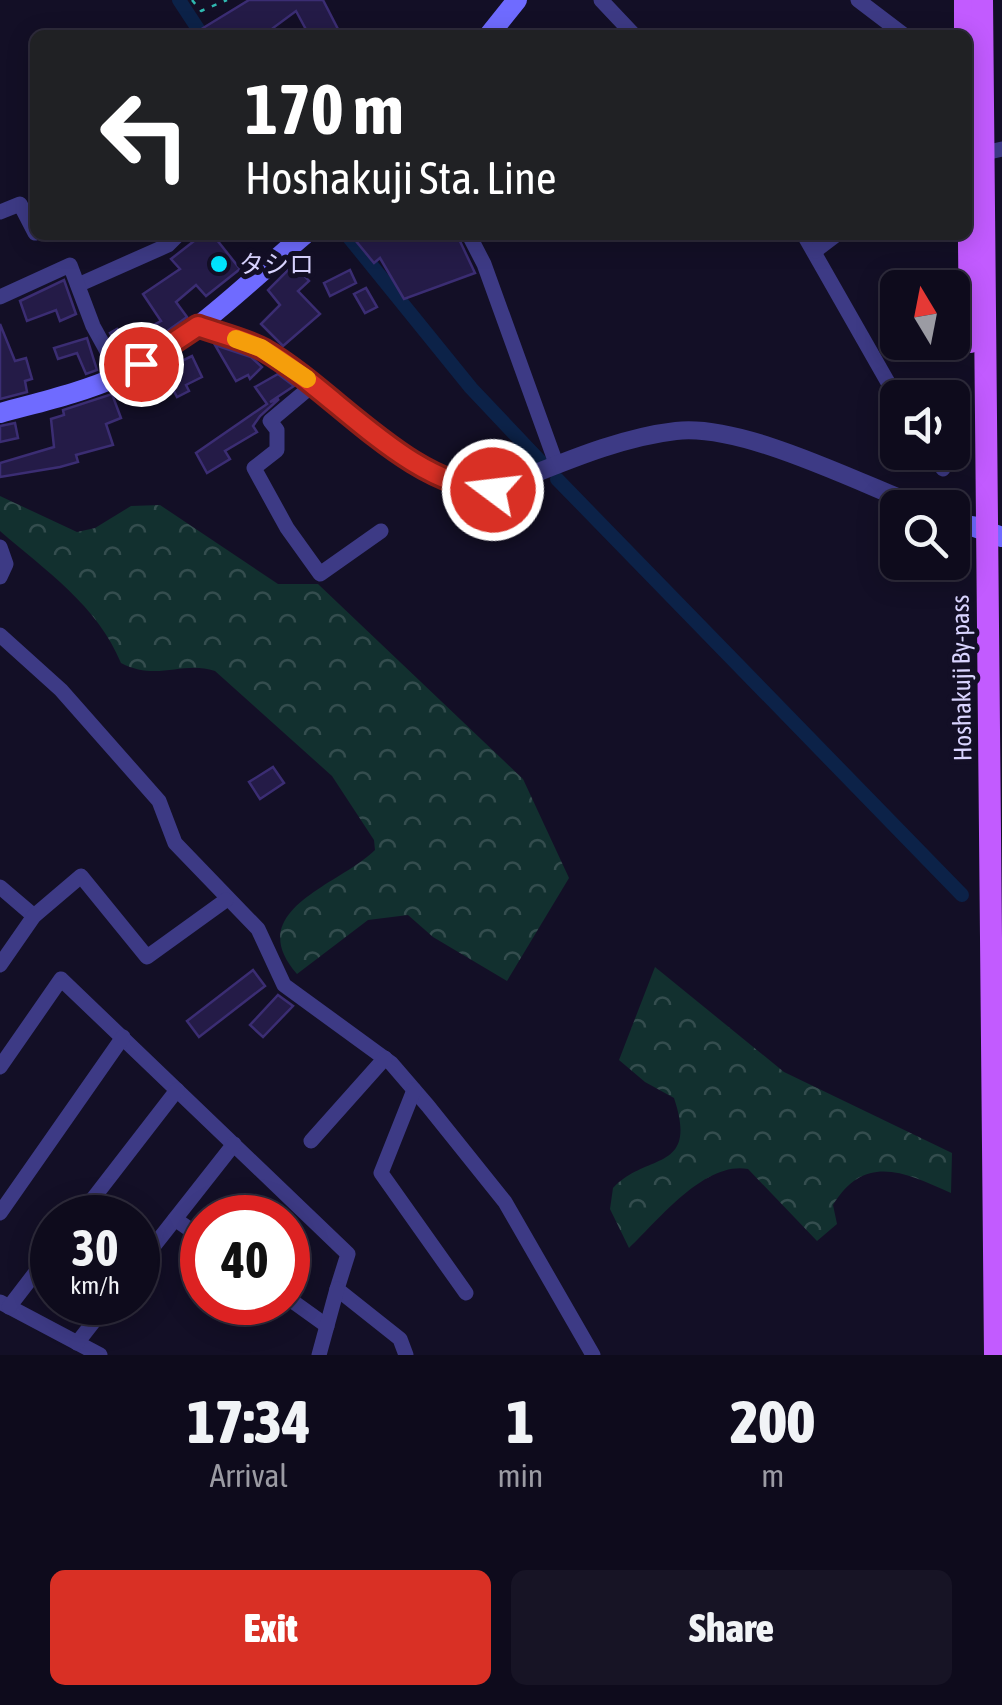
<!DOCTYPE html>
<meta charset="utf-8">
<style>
:root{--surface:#0e0b1c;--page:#171425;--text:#f1f3f6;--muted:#9b9ba3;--line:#2e2b3b;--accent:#d93025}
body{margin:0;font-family:"Asap Condensed","Noto Sans JP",sans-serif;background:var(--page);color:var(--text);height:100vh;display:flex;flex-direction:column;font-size:38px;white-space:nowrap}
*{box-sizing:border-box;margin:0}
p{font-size:32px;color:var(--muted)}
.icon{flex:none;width:55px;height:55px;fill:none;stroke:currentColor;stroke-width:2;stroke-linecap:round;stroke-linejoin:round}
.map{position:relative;height:1355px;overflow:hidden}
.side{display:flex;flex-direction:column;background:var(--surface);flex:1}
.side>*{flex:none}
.guide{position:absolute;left:30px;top:30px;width:942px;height:210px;border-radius:15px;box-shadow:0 5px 25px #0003,0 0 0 2px var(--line);background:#202124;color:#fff;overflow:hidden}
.needle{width:65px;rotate:350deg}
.buttons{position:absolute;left:880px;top:270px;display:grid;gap:20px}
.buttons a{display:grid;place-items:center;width:90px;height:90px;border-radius:15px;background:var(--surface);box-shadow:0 5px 25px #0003,0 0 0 2px var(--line);font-size:50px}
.speed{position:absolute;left:30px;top:1195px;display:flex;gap:20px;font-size:50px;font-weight:700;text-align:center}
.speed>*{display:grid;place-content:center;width:130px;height:130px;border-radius:50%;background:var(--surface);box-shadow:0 5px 25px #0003,0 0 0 2px var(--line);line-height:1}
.speed small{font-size:25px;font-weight:400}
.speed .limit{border:15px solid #d22;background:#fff;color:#111}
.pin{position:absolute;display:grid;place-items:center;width:85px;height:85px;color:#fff;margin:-42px;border:5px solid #fff;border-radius:50%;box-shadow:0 2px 10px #0007}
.me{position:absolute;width:110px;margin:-55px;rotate:285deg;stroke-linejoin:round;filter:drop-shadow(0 0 8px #0008)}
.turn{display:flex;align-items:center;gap:35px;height:210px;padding:0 50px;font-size:45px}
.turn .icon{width:130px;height:130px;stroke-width:2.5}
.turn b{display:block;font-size:70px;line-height:85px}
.eta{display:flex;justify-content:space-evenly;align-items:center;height:170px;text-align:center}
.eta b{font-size:60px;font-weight:800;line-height:70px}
.button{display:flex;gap:20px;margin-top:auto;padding:20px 50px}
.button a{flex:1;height:115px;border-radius:15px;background:var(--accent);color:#fff;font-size:40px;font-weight:800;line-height:115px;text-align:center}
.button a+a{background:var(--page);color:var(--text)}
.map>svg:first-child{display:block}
</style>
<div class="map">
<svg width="1002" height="1355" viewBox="0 0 1002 1355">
<defs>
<pattern id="forest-crowns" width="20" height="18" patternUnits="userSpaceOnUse" patternTransform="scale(2.5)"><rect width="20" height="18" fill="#12302f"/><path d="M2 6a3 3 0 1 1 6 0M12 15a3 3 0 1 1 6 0" fill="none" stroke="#344d4e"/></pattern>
</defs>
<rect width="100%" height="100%" fill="#130f26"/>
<g fill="url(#forest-crowns)">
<path d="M0,496L77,532L95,528L131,506L160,505L278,584H318L523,779L569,878L507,981L433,937L408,915L368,920L297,974C241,910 340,885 375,850L374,840L332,776L215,671C182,660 158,682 121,663C97,605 46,571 0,531Z"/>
<path d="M655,967L784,1072L952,1153L951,1193C906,1173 865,1152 833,1205L837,1224L817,1241L748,1169C704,1161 658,1221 629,1248L610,1209L613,1188C646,1152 699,1173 674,1098L645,1082L619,1060Z"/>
</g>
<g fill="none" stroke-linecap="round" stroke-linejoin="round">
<g stroke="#0c2248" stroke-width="14">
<path d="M179,0L202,35"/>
<path d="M347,235L471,388L542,463"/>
<path d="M557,479L962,895"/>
</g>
</g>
<g fill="#241b47" stroke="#3b2d73" stroke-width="2.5">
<path d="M249,0H323L341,35H309L296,11L273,28L277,35H208L203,28Z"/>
<path d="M189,235H213L240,269L206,296L196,285L176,302L187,317L149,344L142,331L161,321L143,294L180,269L171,259L194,241Z"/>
<path d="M351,235H445L448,240L458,237L475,273L404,299L380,258L374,263Z"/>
<path d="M294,264L309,281L298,291L320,314L283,346L261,324L280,305L268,290Z"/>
<path d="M350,270L356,283L330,296L324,283Z"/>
<path d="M64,280L76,314L60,321L56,310L27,321L20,301Z"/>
<path d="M366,288L377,307L365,313L354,294Z"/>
<path d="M0,324L15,361L26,358L32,379L25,381L27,392L0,399Z"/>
<path d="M117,329L128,348L120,352L110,333Z"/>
<path d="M87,338L97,370L86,374L77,353L58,359L54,348Z"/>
<path d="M215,345L251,357L262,367L250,379L248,375L236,381Z"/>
<path d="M192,356L202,377L186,385L189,391L177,397L163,370Z"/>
<path d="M278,374L294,386L270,402L279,399L260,416L253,426L257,432L225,451L230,459L207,473L196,453L267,404L255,387Z"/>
<path d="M112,394L121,418L106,424L113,445L76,455L78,462L60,467L0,477V463L54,447L51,419L64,415L63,410Z"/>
<path d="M15,423L18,438L0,442V426Z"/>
<path d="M273,767L284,783L260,799L249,782Z"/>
<path d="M253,970L265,986L199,1037L187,1021Z"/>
<path d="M278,995L293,1006L263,1037L250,1025Z"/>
</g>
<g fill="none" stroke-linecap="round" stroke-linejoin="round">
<path stroke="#2fb8b0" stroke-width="2.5" stroke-dasharray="5 8" stroke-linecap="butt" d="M192,0L201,11L227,0"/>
<g stroke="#3d3a85" stroke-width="15">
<path d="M601,0L634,35"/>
<path d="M858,0L904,35"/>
<path d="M976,155L1002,149"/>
<path d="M0,212L20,204L35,233"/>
<path d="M469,235L484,264L557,466"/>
<path d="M804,235L898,400"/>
<path d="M815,251L836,235"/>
<path d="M78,285L168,245L178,235"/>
<path d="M0,297L70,265L93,326L120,375"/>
<path d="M314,384L270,421L277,430V450L254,468L287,528L320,574L381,531"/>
<path d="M932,452L943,469"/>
<path d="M0,547L6,564L0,577"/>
<path d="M0,635L61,690L159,801L175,843L258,929L284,985L391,1063L428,1106L505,1202L593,1355"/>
<path d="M0,887L34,916"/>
<path d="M0,965L34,916L81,876L147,957L226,900"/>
<path d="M0,1067L61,979L348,1254L337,1289L400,1339L406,1355"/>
<path d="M414,1090L381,1173L466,1293"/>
<path d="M311,1141L385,1058"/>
<path d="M0,1213L123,1037"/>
<path d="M78,1218L177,1090"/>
<path d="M175,1219L202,1238"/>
<path d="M138,1266L234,1144"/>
<path d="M288,1298L327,1326"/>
<path d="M0,1302L100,1355"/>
<path d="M9,1307L52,1251"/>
<path d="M77,1343L109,1302"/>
<path d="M319,1355L337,1289"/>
</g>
<g stroke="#3d3a85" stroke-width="18">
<path d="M198,326C220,333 244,339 264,350C335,391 409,486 493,490C551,468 614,438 676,431C742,423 859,483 924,508"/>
<path d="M952,519L972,526"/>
</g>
<g stroke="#6f6bff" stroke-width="20">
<path d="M489,35L517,0"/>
<path d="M0,413C40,402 81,393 119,376C189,343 245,285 304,235"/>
<path d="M972,526L1002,537"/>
</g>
<g stroke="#c25bff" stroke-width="22">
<path d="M965,0V35"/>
<path d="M982,0L995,1355"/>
<path d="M968,142L970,342"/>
</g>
</g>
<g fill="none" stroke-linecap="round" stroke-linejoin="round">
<defs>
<path id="route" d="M141,364L198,326C220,334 244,339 264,350C335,391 408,486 493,490"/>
</defs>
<use href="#route" stroke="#8d1f18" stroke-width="25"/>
<use href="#route" stroke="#d93025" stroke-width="18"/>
<path stroke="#f59e0b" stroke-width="18" d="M236,339L261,348L307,379"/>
</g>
<circle fill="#00e5ff" stroke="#130f26" stroke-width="4" cx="219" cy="264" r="10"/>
<g text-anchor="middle" stroke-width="10" stroke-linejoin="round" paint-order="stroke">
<g font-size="25" fill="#d9d4ff" stroke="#130f26" text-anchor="start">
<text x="239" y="273">タシロ</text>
</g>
<g font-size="25" fill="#d9d4ff" stroke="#130f26">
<text transform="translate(961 678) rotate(-91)" y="9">Hoshakuji By-pass</text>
</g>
</g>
</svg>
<div class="buttons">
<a><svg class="needle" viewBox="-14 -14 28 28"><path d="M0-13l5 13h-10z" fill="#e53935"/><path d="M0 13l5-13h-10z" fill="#9b9ba3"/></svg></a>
<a><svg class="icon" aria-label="sound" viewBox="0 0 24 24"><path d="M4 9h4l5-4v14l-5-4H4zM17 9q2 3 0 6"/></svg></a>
<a><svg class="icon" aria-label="search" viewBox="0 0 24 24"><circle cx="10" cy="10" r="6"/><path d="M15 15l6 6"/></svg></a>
</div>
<div class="speed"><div>30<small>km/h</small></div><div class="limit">40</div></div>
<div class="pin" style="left:141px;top:364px;background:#d93025"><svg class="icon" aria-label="arrive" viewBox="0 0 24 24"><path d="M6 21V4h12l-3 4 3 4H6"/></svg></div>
<svg class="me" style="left:493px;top:490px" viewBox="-20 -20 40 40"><circle r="17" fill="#d93025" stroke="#fff" stroke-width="3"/><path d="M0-11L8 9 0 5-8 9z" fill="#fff"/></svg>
<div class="guide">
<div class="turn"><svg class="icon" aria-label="left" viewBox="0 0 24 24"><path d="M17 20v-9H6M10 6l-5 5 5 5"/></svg><div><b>170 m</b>Hoshakuji Sta. Line</div></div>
</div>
</div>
<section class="side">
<div class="eta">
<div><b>17:34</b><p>Arrival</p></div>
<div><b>1</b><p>min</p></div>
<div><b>200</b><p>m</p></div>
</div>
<div class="button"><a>Exit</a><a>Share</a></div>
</section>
